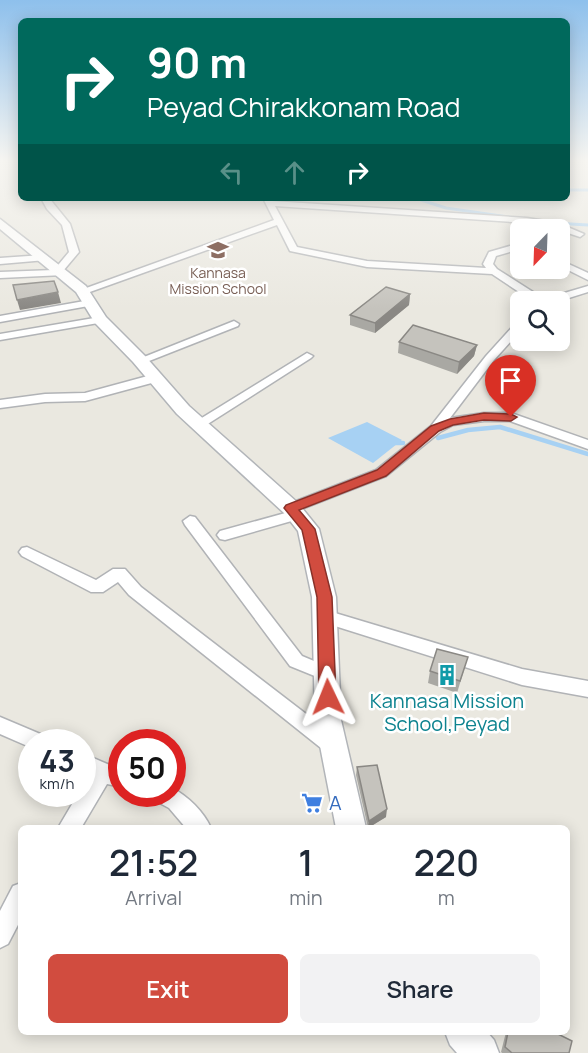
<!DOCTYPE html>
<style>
:root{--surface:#fff;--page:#f2f2f3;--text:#1f2937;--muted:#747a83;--accent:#d14c3f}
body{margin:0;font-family:Manrope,sans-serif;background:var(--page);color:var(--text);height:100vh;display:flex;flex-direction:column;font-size:22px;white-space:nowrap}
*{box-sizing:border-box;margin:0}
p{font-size:20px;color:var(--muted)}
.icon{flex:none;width:33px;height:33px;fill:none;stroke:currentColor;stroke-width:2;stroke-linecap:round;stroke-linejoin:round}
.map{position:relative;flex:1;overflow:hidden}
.sheet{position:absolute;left:18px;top:825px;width:552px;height:210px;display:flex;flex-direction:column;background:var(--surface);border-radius:9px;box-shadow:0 3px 15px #0003}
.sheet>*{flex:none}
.banner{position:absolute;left:18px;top:18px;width:552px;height:183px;border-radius:9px;box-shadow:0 3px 15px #0003;background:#00695c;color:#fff;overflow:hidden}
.needle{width:39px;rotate:203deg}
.controls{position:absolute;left:510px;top:219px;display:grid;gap:12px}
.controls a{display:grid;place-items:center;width:60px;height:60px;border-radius:9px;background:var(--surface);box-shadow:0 3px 15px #0003;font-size:30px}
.speed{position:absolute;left:18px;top:729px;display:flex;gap:12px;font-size:30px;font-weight:700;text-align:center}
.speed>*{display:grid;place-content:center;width:78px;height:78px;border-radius:50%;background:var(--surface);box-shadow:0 3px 15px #0003;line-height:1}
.speed small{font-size:15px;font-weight:400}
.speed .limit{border:9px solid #d22;background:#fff;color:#111}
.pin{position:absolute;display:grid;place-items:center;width:51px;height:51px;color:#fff;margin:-62px -26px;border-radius:50% 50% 50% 0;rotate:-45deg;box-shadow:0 0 6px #0007}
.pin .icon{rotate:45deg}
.me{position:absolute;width:66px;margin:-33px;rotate:358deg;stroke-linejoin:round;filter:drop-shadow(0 0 4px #0008)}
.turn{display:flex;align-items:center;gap:21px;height:126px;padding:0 30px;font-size:27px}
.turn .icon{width:78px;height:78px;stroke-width:2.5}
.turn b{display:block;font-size:42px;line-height:51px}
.lanes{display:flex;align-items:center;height:57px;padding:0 30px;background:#0003;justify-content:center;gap:30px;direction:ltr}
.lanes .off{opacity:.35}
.eta{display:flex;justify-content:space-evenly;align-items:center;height:102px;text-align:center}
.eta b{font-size:36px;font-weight:600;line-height:42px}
.primary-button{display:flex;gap:12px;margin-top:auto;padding:12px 30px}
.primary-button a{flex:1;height:69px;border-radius:9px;background:var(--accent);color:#fff;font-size:24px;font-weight:600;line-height:69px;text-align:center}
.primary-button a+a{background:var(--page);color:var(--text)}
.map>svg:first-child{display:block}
</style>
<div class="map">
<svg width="588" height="1053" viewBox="0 0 588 1053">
<rect width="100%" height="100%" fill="#eae8e0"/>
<path fill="#a7d1f3" d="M367,422L402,440L373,463L328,438Z"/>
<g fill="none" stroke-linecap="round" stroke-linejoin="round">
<g stroke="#a7d1f3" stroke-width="3">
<path d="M567,190H588"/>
<path d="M421,200L446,208L515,218"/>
<path d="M554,223L588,225"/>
</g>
<g stroke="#a7d1f3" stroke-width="4.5">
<path d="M438,438L468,430L500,427L588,454"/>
<path d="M390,443H403"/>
</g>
<defs>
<g id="minor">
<path d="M41,198H49L70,224L79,252L63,271L66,273L64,275L0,278V272L54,270L69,252L62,225L47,209Z"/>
<path d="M263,198H271L272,201L527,218L558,223L584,234L580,237L553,228L513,222L275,206L297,247L367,261L486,268L483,264L489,252L520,243V249L496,256L493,264L497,269L544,299L588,286V292L556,302H534L492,274L367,267L290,251L277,225L87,293L78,291L274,220Z"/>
<path d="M43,255L46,256V260L0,264V258Z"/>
<path d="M560,260L588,273V280L560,266Z"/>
<path d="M90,300L95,303L94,305L0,322V316Z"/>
<path d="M100,317L105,320L104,322L0,340V334Z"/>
<path d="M234,321L239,324L238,326L144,363H136L134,361Z"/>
<path d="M520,322V331L494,360L450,418L484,413H511L588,440V449L510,421H484L453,425L440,432L386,476L299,510L304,515L302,518L225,540L220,539L217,535L220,531L289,512L284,508L286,505L376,470L431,426L486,356L516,323Z"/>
<path d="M307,353L313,356L311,358L203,427H193L192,424Z"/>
<path d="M155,374L159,375V381L85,401L45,402L0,408V400L45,394L85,393Z"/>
<path d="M190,516L195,517L302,656L333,669L336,674L333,679L327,681L290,666L185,525L183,521Z"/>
<path d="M27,547L96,580L113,569H125L141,587L340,740L343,746L340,752L333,755L326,752L129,595L118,582L103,592H91L22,556L19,552L22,548Z"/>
<path d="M325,610L522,669L588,681V697L522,685L319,621L317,616L319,611Z"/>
<path d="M0,717L45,736L48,742H32V748L0,734Z"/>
<path d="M82,754C97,758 107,766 122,768V787L107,784L81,828H58L78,794H82V787L90,775L82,772Z"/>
<path d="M172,788C188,796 204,812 211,828H186L169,808L156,801L153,794H172Z"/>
<path d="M21,883V919L8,944L0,948V911L13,886Z"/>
</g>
<g id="secondary">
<path d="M0,219L86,286L106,317L145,356L189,406L298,503L319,529L336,597L341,720L366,828H336L315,720L312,597L298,531L284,513L177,414L133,362L95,323L76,292L0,229Z"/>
<path d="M445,1032H487L494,1040L499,1053H457L450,1045Z"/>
</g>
</defs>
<use href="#minor" stroke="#b1b3b6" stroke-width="3"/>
<use href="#secondary" stroke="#b2b5b9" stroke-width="3"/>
<use href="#minor" fill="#fff" fill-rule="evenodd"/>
<use href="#secondary" fill="#fff" fill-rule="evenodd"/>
</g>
<g fill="#a9a8a3">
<path d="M410,294L409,305L375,333L350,325V315Z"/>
<path d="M399,342L477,345L474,356L457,374L398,353Z"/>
<path d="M468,657L457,693L428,683L430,671Z"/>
<path d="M357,767L386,817L368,828L356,775Z"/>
<path d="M506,1032H554L569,1053H502L501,1052Z"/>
</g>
<g fill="#8a8884">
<path d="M58,292L61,303L20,310L17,300Z"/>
<path d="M410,294L409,305L375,333V323Z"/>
<path d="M477,345L474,356L457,374L459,362Z"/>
<path d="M387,809L386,817L368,828L369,821Z"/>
</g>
<g fill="#c5c3bd" stroke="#8a8884" stroke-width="1.5">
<path d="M54,281L58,292L17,300L13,285Z"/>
<path d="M386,287L410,294L375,323L350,315Z"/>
<path d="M413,325L477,345L459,362L399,342Z"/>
<path d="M437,649L468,657L460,681L430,671Z"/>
<path d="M377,765L387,809L369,821L357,767Z"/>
<path d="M508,1032H554L572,1041L569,1053H512L505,1047Z"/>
</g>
<linearGradient id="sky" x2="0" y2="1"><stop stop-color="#8ec0ec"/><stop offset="0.52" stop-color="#f6f5f1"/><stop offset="1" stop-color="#f6f5f1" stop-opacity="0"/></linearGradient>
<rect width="588" height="309" fill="url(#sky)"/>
<path fill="#d14c3f" stroke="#883129" stroke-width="1.5" d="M484,413L511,414L517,417L511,421L484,420L453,425L439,431L386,476L299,510L315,529L332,597L336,697L334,702L328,704L322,702L319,697L317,597L302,530L284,508L286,505L377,470L431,426L450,419Z"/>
<defs>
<symbol id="school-bare" viewBox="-9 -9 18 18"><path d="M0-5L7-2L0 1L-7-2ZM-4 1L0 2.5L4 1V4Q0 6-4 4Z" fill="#8d6e63" stroke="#fff" stroke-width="2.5" paint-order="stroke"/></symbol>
<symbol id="building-bare" viewBox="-9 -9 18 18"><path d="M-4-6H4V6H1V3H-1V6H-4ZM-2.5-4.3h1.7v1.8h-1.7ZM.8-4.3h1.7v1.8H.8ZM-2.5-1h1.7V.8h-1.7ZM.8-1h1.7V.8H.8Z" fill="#0f9aa8" stroke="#fff" stroke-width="2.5" paint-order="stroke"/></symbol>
<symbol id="supermarket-bare" viewBox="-9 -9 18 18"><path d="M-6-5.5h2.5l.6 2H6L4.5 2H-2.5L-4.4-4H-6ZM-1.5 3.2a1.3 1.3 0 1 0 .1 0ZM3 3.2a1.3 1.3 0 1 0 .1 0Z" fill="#3f7fe0" stroke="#fff" stroke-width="2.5" paint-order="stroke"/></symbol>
</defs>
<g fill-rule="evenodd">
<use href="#school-bare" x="203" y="235" width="30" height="30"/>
<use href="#building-bare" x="432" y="660" width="30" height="30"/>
<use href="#supermarket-bare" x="297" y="788" width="30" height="30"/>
</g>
<g text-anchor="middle" stroke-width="5" stroke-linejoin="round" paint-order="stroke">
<g font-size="14" fill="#785e54" stroke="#fff">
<text x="218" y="278">Kannasa<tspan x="218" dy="16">Mission School</tspan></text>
</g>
<g font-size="20" fill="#0d838f" stroke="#fff">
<text x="447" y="708">Kannasa Mission<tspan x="447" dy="23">School,Peyad</tspan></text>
</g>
<g font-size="20" fill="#366cbe" stroke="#fff" text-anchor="start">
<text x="329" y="810">A</text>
</g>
</g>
</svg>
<div class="controls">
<a><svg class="needle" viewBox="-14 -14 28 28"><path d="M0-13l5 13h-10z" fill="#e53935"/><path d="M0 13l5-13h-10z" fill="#747a83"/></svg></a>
<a><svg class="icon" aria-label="search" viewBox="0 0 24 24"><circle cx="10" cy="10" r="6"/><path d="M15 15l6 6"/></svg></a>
</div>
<div class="speed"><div>43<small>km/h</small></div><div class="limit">50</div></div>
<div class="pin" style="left:511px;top:417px;background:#d93025"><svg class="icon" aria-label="arrive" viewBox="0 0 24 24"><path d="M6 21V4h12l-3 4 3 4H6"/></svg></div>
<svg class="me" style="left:328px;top:697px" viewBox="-20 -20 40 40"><path d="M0-17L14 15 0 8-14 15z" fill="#d14c3f" stroke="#fff" stroke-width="4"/></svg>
<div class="banner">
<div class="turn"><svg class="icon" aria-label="right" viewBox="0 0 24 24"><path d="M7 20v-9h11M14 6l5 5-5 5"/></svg><div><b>90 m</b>Peyad Chirakkonam Road</div></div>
<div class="lanes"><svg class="icon off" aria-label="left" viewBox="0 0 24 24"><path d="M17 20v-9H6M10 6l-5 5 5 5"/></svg><svg class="icon off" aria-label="ahead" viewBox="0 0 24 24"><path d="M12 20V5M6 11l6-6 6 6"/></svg><svg class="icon" aria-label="right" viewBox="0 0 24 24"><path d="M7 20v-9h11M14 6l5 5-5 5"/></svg></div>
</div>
<section class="sheet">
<div class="eta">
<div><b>21:52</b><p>Arrival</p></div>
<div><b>1</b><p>min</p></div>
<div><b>220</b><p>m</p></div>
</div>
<div class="primary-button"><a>Exit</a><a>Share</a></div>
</section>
</div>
